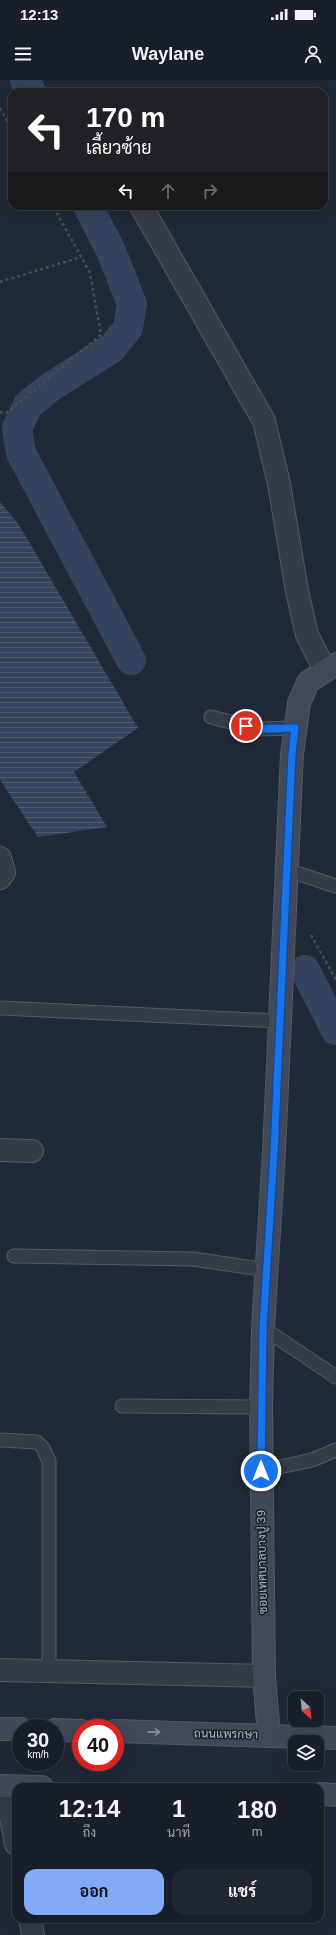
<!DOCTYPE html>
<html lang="th">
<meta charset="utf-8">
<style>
:root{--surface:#181f29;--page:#212731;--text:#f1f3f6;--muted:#9fa2a8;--line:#363d46;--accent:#81abf6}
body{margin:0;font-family:Arial,Sarabun,sans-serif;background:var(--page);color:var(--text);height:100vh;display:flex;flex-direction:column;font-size:15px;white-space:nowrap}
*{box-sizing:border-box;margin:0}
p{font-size:13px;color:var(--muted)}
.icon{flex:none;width:22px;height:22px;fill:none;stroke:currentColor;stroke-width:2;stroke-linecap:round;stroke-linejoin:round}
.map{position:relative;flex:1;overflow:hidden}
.side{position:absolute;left:12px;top:1703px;width:312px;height:140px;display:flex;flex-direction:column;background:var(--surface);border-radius:12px;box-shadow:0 4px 16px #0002,0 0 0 1px var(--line)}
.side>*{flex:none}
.banner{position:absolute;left:8px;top:8px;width:320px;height:122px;border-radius:12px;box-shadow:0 4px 16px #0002,0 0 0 1px var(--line);background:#202124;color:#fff;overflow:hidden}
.needle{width:26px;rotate:153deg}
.fabs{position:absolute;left:288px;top:1611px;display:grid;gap:8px}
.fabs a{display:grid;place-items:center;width:36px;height:36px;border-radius:8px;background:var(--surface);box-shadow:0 4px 16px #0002,0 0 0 1px var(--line);font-size:20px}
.speed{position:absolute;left:12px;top:1639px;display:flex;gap:8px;font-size:20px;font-weight:700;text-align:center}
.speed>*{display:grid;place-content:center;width:52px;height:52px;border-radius:50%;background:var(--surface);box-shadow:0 4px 16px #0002,0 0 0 1px var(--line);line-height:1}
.speed small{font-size:10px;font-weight:400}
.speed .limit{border:6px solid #d22;background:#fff;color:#111}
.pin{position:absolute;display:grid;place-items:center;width:34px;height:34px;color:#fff;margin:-17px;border:2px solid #fff;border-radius:50%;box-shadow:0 1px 4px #0007}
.me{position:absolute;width:44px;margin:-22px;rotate:0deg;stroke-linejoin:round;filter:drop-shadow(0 0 3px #0008)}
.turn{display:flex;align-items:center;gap:14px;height:84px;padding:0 12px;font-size:18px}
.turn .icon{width:52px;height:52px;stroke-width:2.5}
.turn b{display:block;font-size:28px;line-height:34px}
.lanes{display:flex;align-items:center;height:38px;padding:0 12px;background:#0003;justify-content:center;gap:20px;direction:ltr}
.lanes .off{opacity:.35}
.eta{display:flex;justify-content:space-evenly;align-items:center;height:68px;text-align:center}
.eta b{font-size:24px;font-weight:700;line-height:28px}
.cta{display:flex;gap:8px;margin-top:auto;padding:8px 12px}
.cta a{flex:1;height:46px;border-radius:12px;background:var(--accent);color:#111;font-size:16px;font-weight:700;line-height:46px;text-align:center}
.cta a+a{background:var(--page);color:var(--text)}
.status{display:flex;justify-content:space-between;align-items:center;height:28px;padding:0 20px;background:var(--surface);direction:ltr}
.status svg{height:11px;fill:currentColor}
header{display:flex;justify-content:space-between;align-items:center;height:52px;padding:0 12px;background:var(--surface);font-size:18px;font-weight:700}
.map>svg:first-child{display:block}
</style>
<div class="status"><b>12:13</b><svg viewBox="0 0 49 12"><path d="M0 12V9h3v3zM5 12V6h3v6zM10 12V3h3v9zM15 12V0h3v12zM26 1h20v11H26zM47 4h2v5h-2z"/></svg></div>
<header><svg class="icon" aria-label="menu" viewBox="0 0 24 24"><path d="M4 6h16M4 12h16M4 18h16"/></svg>Waylane<svg class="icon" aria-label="person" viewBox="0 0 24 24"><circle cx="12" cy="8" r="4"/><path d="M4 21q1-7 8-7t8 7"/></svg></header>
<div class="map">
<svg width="336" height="1855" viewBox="0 0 336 1855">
<defs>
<pattern id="water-rules" width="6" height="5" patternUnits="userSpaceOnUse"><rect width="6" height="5" fill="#34445e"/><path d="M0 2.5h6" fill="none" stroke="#4f5d73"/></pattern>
</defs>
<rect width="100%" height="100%" fill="#202937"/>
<path fill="url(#water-rules)" d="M0,422L19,445L138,648L74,692L107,747L38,757L0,700Z"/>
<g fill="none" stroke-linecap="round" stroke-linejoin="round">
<g stroke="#34445e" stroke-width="30">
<path d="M25,0L31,12"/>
<path d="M88,126L111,171L132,224L128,248L112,268L49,308L28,325L17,348L21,373L131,580"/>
<path d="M305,890L336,950"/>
</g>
<defs>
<g id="lane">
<path d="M211,637L258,649L295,648"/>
<path d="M287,790L336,806"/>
<path d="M0,928L279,941"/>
<path d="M14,1176L193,1179L267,1190"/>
<path d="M263,1248L336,1297"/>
<path d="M122,1326L261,1327"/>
<path d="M0,1360L37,1362L43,1368L49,1381V1591"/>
<path d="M261,1391L312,1380L336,1370"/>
</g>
<g id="street">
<path d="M141,126L264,341L279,404L297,511L307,555L325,590"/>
<path d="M0,778L4,792L0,798"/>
<path d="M0,1070L32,1071"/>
<path d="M0,1590L264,1596"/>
<path d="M5,1706L16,1764"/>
<path d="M30,1839L33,1855"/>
</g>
<g id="secondary">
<path d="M0,1649H21"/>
<path d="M55,1650L81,1651"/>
<path d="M115,1651L336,1658"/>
<path d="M269,1655L264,1596L261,1327L263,1248L274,1072L292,674L299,623L308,602L336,584"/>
<path d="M0,1706L42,1707"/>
<path d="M320,1714L336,1715"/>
</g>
</defs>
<use href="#lane" stroke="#515965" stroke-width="15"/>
<use href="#street" stroke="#515965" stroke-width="24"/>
<use href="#secondary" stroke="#515965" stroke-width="24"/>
<g stroke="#405255" stroke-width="2.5" stroke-dasharray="3 3" stroke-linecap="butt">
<path d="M0,28L12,50"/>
<path d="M0,202L81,177"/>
<path d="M0,332L6,333L101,255L90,193L53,126"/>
<path d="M311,855L336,900"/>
</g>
<use href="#lane" stroke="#343b47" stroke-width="13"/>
<use href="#street" stroke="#343b47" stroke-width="22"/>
<use href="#secondary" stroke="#424a5a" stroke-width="22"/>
</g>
<defs><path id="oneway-shaft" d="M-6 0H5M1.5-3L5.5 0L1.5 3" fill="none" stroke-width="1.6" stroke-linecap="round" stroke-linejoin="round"/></defs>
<use stroke="#88909f" href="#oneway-shaft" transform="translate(154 1652) rotate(1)"/>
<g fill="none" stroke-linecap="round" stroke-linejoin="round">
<defs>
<path id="route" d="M246,646L258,649L295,648L292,674L274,1072L263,1248L261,1391"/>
</defs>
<use href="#route" stroke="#114b97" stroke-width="10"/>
<use href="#route" stroke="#1a73e8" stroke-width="7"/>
</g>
<g text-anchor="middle" stroke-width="3" stroke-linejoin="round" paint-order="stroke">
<g font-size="12" fill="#aeb6c4" stroke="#19202c">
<text transform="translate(262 1482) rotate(-91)" y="4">ซอยเทศบาลบางปู 39</text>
<text transform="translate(226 1654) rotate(1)" y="4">ถนนแพรกษา</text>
</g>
</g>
</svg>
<div class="fabs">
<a><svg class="needle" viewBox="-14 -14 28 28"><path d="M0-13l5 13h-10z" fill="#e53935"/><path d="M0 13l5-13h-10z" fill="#9fa2a8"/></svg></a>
<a><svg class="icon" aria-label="layers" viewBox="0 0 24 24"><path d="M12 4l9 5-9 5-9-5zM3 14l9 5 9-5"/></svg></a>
</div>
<div class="speed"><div>30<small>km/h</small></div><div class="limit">40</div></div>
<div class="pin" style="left:246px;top:646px;background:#d93025"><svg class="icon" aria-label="arrive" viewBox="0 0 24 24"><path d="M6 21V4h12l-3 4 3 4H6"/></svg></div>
<svg class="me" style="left:261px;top:1391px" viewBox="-20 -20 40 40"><circle r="17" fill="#1a73e8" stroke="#fff" stroke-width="3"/><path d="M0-11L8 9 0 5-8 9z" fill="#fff"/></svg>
<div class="banner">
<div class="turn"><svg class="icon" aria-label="left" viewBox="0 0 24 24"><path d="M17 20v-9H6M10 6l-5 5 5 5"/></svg><div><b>170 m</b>เลี้ยวซ้าย</div></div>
<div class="lanes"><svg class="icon" aria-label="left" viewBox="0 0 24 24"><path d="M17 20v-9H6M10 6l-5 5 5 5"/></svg><svg class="icon off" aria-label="ahead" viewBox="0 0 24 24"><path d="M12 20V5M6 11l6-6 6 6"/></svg><svg class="icon off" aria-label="right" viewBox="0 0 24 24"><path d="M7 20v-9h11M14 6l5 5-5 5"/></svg></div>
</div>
<section class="side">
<div class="eta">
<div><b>12:14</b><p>ถึง</p></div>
<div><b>1</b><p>นาที</p></div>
<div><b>180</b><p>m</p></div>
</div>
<div class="cta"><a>ออก</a><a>แชร์</a></div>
</section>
</div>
